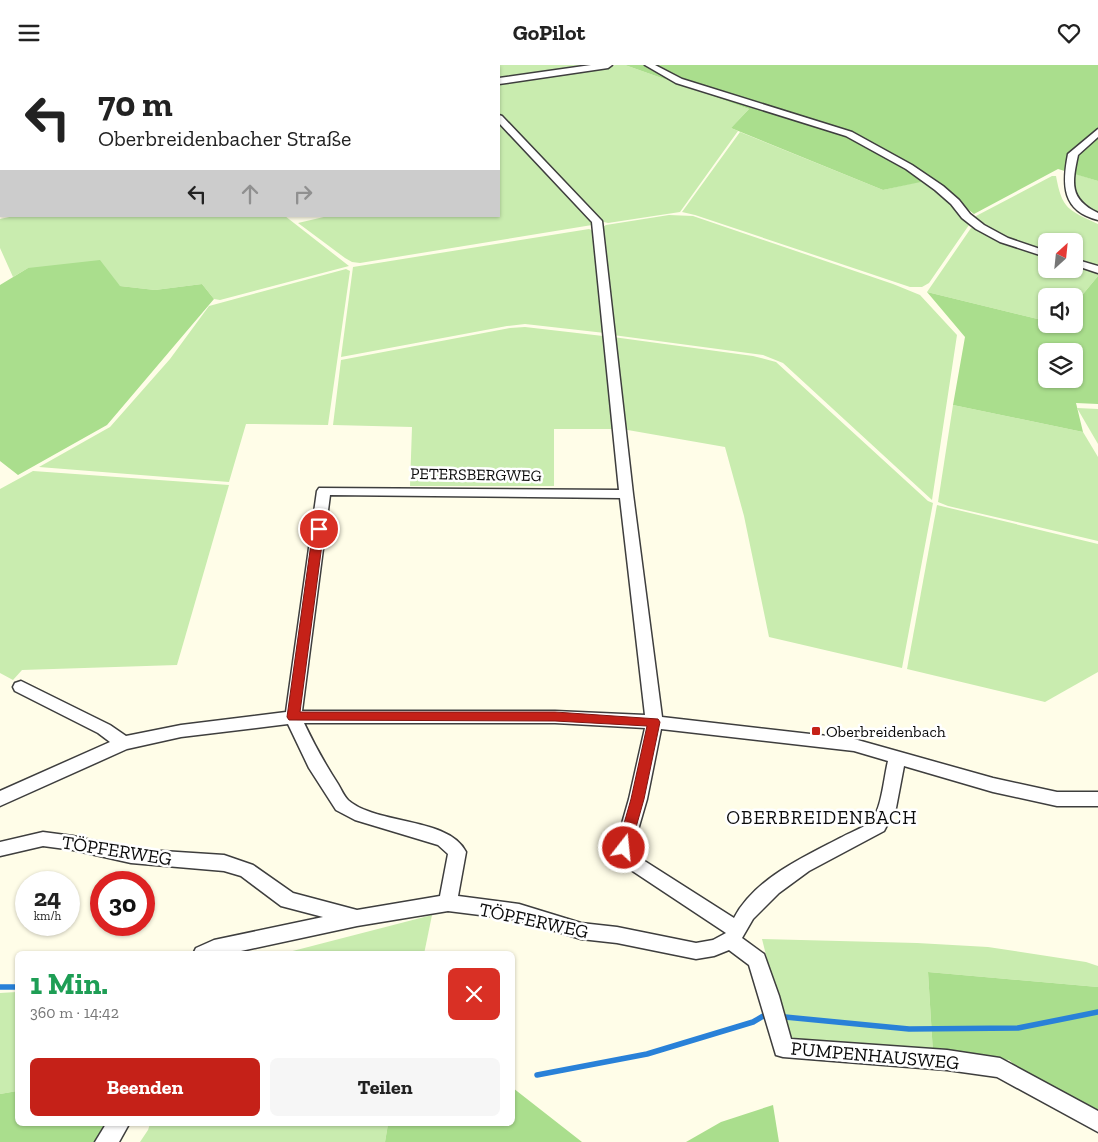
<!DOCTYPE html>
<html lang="de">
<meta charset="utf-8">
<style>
:root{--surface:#fff;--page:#f6f6f6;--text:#222;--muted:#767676;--accent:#c52118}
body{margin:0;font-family:"Zilla Slab",serif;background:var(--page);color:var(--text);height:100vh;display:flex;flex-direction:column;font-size:19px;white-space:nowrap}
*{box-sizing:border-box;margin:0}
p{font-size:16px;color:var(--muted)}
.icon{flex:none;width:28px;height:28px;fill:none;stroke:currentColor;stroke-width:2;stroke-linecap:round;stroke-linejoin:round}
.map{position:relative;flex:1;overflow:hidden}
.details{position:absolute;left:15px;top:886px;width:500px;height:175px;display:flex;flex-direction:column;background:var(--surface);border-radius:8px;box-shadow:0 1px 4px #0004}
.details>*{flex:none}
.hud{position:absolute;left:0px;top:0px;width:500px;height:152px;box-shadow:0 1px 4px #0004;background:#fff;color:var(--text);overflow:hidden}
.needle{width:32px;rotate:27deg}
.buttons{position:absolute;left:1038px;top:168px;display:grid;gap:10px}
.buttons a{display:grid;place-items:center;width:45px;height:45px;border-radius:8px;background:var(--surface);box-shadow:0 1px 4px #0004;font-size:25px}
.speed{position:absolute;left:15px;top:806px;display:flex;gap:10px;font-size:25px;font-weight:700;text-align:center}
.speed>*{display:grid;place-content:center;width:65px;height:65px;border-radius:50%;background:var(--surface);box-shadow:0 1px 4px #0004;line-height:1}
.speed small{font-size:12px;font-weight:400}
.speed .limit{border:8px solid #d22;background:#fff;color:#111}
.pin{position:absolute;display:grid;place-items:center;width:42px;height:42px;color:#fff;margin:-21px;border:2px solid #fff;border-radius:50%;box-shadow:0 1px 5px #0007}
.me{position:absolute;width:55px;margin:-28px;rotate:16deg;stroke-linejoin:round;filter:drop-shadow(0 0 4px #0008)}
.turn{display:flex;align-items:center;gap:18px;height:105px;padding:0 15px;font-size:22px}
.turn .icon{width:65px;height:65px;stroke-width:2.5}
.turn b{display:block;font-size:35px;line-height:42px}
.lanes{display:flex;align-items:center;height:48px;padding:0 15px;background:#0003;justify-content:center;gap:25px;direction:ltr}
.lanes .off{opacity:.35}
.round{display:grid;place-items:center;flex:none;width:52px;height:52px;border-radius:8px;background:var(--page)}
.summary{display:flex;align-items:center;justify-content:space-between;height:85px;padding:0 15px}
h1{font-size:30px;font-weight:800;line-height:38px;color:#1e9e55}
.action{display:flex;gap:10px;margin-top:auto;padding:10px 15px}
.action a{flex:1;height:58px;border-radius:8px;background:var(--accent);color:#fff;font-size:20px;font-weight:800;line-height:58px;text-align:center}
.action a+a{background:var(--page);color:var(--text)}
header{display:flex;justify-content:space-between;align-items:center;height:65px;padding:0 15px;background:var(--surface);font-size:22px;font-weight:800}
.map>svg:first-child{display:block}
</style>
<header><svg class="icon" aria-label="menu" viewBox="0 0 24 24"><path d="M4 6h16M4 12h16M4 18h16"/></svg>GoPilot<svg class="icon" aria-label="heart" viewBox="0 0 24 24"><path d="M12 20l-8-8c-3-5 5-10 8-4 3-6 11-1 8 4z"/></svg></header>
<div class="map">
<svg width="1098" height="1077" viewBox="0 0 1098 1077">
<rect width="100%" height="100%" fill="#fffde8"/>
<g fill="#c9ecaf">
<path d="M443,0H596L509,13L499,11V1Z"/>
<path d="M616,0H625L749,44L731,63L738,66L680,147L608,158L600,156L499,50V18Z"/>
<path d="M499,55L585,146L593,158L592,160L360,198L352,197L345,193L298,158L328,151H499Z"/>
<path d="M740,67L883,125L926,115L948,134L969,160L929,218L922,222H910L695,150L682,147Z"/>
<path d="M1073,108L1098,116V151L1075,134Z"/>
<path d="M1052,111H1056C1062,144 1068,145 1098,159V203L1074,196V176H1046V187L1007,173L975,156L976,151Z"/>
<path d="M669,150L693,151L893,219L920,230L957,270L932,435L783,298L763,290L613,270L601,163L606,160Z"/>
<path d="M14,151H285L349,201L220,235L214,234L202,219L155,225L120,221L28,203L13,212L0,183V154Z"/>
<path d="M975,162L1011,179L1046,191V204H1074V199L1098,206V211L1074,240V231H1046V256L927,227L971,163Z"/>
<path d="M589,164L594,166L605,268L525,259L507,261L341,292L353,202Z"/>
<path d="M346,204L350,206L328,360L246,359L229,417L39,402L110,362L170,294L209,241Z"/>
<path d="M525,262L603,271L606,274L616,364H554V421H410L412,362L333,360L341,295L510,263Z"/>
<path d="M613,272L753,291L776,297L928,436L933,438L902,603L769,572L744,451L725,382L622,364Z"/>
<path d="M953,340L1083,367L1098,392V476L948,441L938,437Z"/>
<path d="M1077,343L1098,344V379Z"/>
<path d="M33,406L229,420L177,600L22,605L13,615L0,608V424Z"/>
<path d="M937,440L1098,479V607L1045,637L907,604Z"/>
<path d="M432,850L424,889H281Z"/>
<path d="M762,874L917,878L988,882L1086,897L1098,901V922L928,907L933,988L787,974Z"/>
<path d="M17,927V1026L0,1029V928Z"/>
<path d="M150,1059H388L385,1077H140L148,1065Z"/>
</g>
<g fill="#aade8d" fill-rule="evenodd">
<path d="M625,0H1098V116L1058,104L974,149L930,115L883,125L731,63L749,44Z"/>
<path d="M100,195L120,221L155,225L202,219L214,234L107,360L18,410L0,396V220L28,203Z"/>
<path d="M1098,211V339L1076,338L1083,367L953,340L965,272L927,227L1046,256V259H1074V240ZM1074,286V314H1046V286Z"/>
<path d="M928,907L1098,922V1053L1019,1004L1009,995L933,988Z"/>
<path d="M513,1023L582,1077H385L388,1059H512Z"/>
<path d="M17,1026L18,1059H111L105,1077H0V1029Z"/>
<path d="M773,1040L779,1077H686L721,1057Z"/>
</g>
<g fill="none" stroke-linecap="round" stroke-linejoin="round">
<g stroke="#2981d8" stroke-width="5.5">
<path d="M0,922H18"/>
<path d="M785,952L909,964L1018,963L1098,947"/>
<path d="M537,1010L647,989L753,957L765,950"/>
</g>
<defs>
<g id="minor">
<path d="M112,0H131V1H113Z"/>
<path d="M242,0H252V1H243Z"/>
<path d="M386,0H404V1H387Z"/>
<path d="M591,0H612L608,3L499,19V13Z"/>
<path d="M645,0H655L682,14L852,67L912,100L943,121L959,135L970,149L984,160L1008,173L1046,186V192L1000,177L976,164L962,153L951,139L935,125L906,104L846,71L676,18Z"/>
<rect x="0" y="32" width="1" height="6"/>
<path d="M499,50L502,51L602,156L633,429L662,652L854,674L993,713L1057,727H1098V741H1057L993,727L904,701L896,743L884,766L809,806L779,828L753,854L742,873L764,889L779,931L791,974L947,985L1000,993L1098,1046V1067L997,1012L947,1005L783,992L776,990L749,900L729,885L714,891L696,894L617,878L581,874L519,855L448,846L357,861L227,889H193L196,883L214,875L323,852L281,841L241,811L224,806L131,798L73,785L43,781L0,791V777L43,767L73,771L131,784L224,790L253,800L293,828L357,845L440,831L448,789L438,780L355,755L336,745L309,703L288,659L181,672L127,684L0,741V726L110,677L98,668L15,626L13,622L15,618L21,616L110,660L126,671L181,660L286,647L317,426L319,423L619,425L592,157L499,58ZM330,430L620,433L645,650L555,646H302ZM304,658H555L645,663L629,734L615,783L631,805L726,868L713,875L696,878L617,862L581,858L519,839L458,831L466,787C449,752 376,760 348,735C344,731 341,724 338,719C325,699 314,679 304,658ZM661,664L854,686L888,696C884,712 882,742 872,755C866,762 851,767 842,772C804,792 755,813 734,853L643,795L633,782L647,734Z"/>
<path d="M1098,64V72L1078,90C1072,118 1069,134 1098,148V155C1062,146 1062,120 1068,89Z"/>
<path d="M1074,194L1098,201V208L1074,200Z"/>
<path d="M106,1059H129L119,1077H95Z"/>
</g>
</defs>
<use href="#minor" stroke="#3e3e3e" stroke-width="3"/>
<use href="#minor" fill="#fff" fill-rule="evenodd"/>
</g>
<path fill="#c52118" stroke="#801510" d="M319,460L324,464L300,647H555L658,654L660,657L644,734L629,787L624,789L619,787L617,783L631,734L647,661L555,656L289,655L287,652L313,464Z"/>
<rect fill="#c52118" stroke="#fff" stroke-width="2" x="811" y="661" width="10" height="10" rx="2.5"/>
<g text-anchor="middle" stroke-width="5" stroke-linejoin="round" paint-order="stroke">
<g font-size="16" fill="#0b0b0b" stroke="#fff">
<text transform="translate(476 409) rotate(1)" y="6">PETERSBERGWEG</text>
</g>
<g font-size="16" fill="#0b0b0b" stroke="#fff" text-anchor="start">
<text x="826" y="672">Oberbreidenbach</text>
</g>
<g font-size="19" letter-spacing="1" fill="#0b0b0b" stroke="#fff">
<text x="822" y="759">OBERBREIDENBACH</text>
</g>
<g font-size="19" fill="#0b0b0b" stroke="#fff">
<text transform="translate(117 785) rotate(9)" y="7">TÖPFERWEG</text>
<text transform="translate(534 855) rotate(12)" y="7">TÖPFERWEG</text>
<text transform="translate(875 990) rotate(5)" y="7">PUMPENHAUSWEG</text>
</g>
</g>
</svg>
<div class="buttons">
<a><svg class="needle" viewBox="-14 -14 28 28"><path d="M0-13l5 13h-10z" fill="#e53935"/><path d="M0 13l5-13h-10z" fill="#767676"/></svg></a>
<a><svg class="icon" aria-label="sound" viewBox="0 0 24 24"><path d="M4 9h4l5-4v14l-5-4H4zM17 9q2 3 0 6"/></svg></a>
<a><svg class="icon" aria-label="layers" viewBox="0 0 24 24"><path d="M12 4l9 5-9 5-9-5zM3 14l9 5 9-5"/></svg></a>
</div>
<div class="speed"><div>24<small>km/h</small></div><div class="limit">30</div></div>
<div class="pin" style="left:319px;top:464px;background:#d93025"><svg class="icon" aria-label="arrive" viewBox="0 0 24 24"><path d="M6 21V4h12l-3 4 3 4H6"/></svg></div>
<svg class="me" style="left:624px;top:783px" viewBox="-20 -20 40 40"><circle r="17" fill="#c52118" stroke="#fff" stroke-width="3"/><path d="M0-11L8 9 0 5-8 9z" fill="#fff"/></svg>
<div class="hud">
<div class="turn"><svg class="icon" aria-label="left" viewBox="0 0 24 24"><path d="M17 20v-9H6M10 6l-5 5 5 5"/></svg><div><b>70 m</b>Oberbreidenbacher Straße</div></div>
<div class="lanes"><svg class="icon" aria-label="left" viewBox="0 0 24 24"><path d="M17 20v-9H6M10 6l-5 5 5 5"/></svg><svg class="icon off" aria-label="ahead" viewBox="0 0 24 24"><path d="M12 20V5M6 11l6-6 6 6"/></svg><svg class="icon off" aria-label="right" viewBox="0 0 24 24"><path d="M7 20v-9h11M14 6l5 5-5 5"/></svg></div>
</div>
<section class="details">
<div class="summary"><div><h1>1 Min.</h1><p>360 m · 14:42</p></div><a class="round" style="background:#d93025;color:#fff"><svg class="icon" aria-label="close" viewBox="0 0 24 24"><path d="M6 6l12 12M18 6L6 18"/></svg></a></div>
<div class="action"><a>Beenden</a><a>Teilen</a></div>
</section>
</div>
